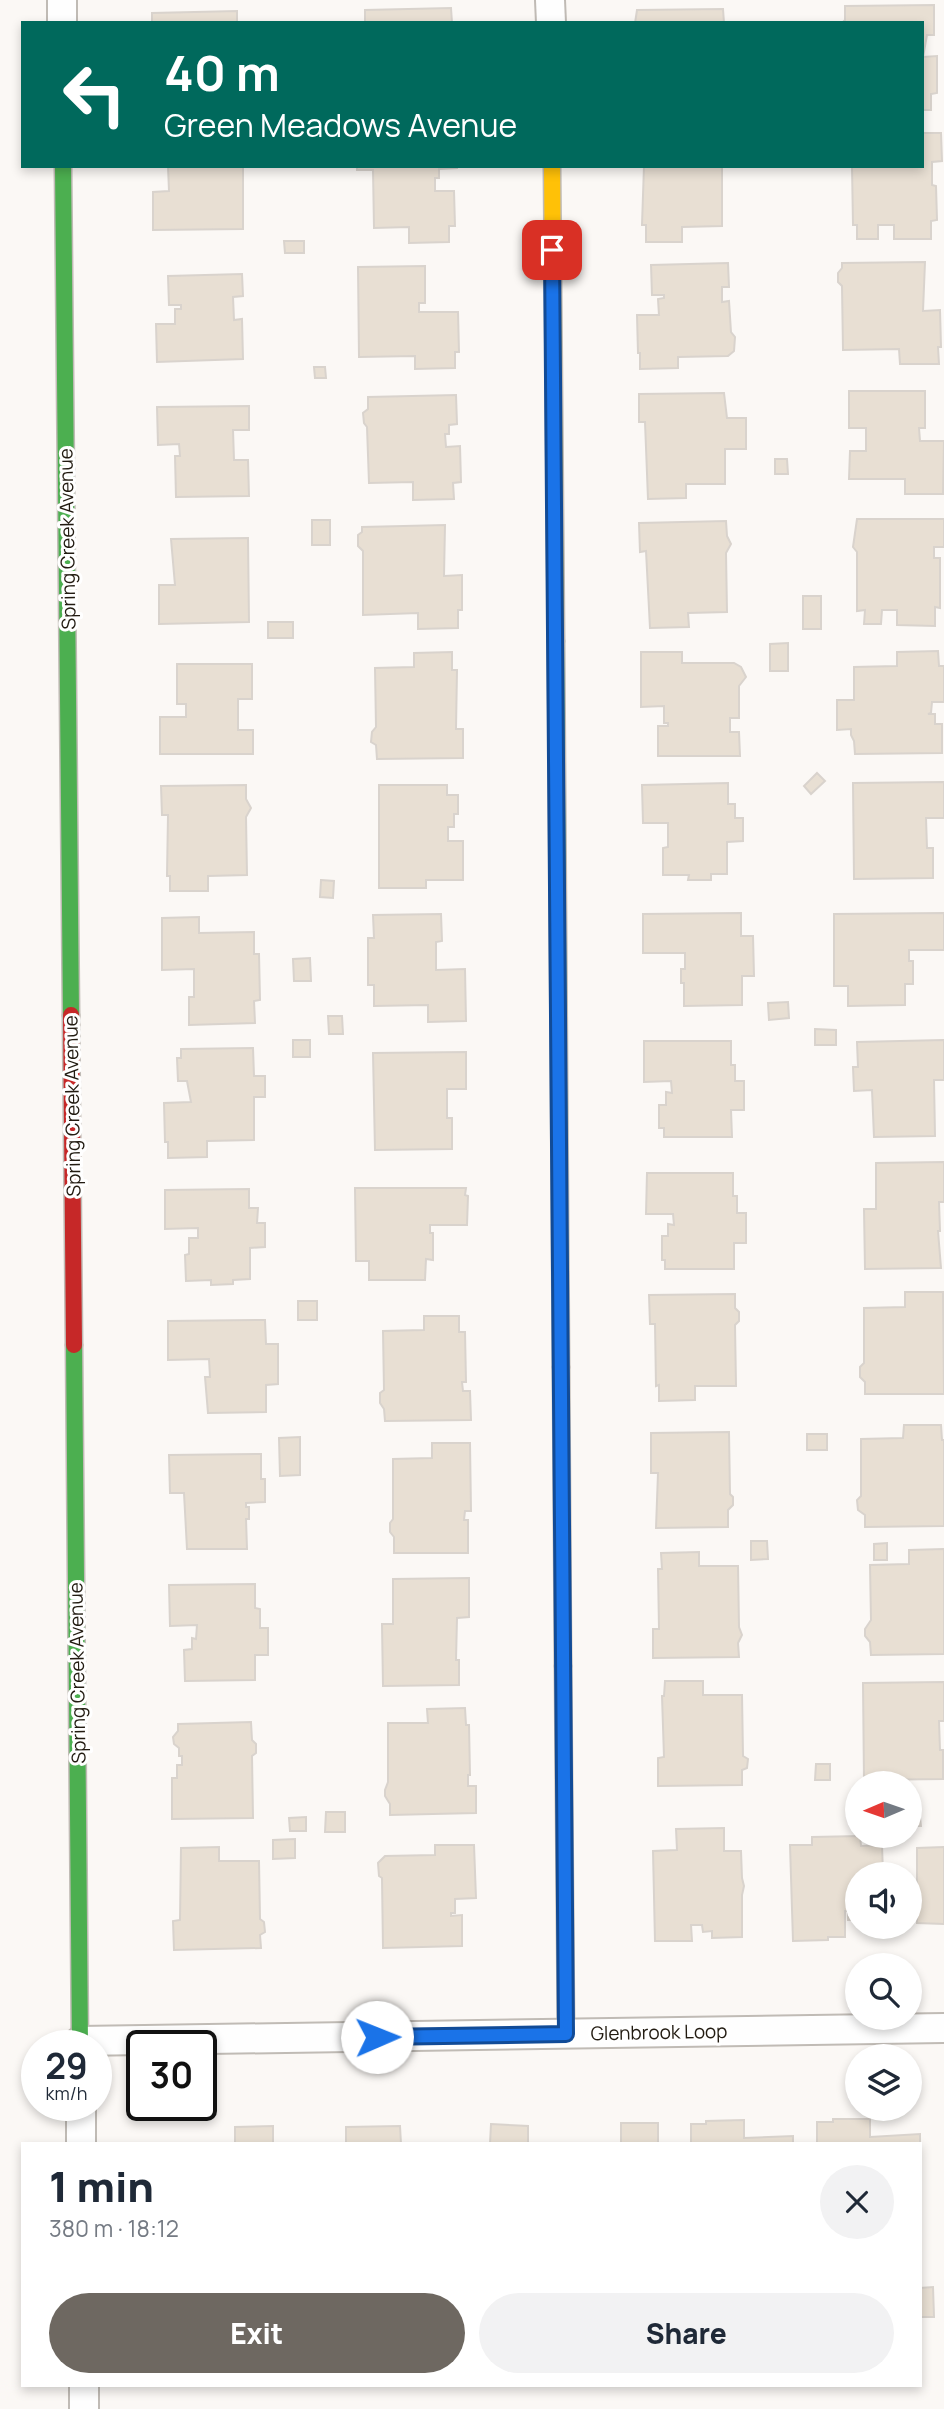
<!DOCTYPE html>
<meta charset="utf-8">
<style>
:root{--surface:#fff;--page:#f2f2f3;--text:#1f2937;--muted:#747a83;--accent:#6e6861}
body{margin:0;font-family:Manrope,sans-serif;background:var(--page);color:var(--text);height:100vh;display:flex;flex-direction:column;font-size:26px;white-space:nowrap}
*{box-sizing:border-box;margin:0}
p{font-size:23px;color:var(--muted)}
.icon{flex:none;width:38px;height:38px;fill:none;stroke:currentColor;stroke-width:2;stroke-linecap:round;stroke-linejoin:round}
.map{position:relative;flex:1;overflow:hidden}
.sheet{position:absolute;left:21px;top:2142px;width:901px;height:245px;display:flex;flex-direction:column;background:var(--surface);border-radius:0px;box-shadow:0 4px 10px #0003}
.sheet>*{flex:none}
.top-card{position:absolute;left:21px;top:21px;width:903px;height:147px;border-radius:0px;box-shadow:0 4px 10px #0003;background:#00695c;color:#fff;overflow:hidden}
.needle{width:46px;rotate:268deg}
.buttons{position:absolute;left:845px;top:1771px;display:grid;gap:14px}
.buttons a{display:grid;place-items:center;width:77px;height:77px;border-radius:50%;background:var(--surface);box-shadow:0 4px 10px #0003;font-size:35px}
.speed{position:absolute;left:21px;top:2030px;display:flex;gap:14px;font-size:35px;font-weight:700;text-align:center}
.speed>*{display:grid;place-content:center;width:91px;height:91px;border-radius:50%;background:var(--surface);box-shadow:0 4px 10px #0003;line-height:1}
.speed small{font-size:18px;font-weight:400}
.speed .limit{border:4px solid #111;border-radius:10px;background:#fff;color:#111}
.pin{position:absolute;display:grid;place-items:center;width:60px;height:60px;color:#fff;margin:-30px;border-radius:14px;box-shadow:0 4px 10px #0006}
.me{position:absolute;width:77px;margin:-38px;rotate:89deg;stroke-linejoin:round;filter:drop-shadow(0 0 5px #0008)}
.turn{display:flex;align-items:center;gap:24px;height:147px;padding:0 28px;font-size:32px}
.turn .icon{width:91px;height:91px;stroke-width:2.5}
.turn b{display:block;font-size:49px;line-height:60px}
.round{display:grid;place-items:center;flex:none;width:74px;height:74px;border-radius:37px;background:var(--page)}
.overview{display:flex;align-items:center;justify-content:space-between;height:119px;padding:0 28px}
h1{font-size:42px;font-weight:800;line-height:52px}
.cta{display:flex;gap:14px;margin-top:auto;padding:14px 28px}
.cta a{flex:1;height:80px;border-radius:42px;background:var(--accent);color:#fff;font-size:28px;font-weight:800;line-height:80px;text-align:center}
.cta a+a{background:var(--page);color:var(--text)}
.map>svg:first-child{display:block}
</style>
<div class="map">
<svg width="944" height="2409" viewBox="0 0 944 2409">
<rect width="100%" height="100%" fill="#fbf8f5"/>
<g fill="#e8dfd3" stroke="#d9d3cd" stroke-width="2">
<path d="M934,5V35H927L923,57L937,56V93L931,94V110H922V23H842L845,20V6Z"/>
<path d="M451,8L452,23H365V10Z"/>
<path d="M723,9L724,23H635L637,10Z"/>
<path d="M237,11V23H152V13Z"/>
<path d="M922,133H941L942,161L932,162V185L936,186L937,220L931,221V239H894V225H878V239H857V225H853L852,166H922Z"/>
<path d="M168,166H243V229L153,230V192L169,191Z"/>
<path d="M357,166H457V168L439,169V178H435V191H454L455,226H449V242L409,243V227L374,228L373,170H357Z"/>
<path d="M644,166H722V226L682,227V242H646V225H642Z"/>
<path d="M284,241H304V253H285Z"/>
<path d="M925,262L923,311L940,310L941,347H938L939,364H900L899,349L843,350L842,286L838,282V273L842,268V263Z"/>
<path d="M728,263L729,287H722V302L729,301L731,332L735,337L734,351L728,356L678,357V368L640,369V353H638L637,315H659L658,299L664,298V295H652L651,265Z"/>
<path d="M425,266V303H419V312H458L459,352H455V368L415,369V356L359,357L358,267Z"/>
<path d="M242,274L243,296L233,297L234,320L242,319L243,359L157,362L156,324H175V309H181V305H169L168,276Z"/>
<path d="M314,367H325L326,378H315Z"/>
<path d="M849,391H925V428H919L920,441H944L943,494H905V479H849L850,451H866V428H849Z"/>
<path d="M724,393L727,418H746V449H725V484H686V498L648,499L645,422H639V394Z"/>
<path d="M456,395L457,424L449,425V434H445L446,447L460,446L461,482L453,483L454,499L413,500V482L369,483L367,427L364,423L363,413L368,409V397Z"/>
<path d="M249,406V430H233L234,460H248L249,496L176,497L175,456H180L179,444L158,445L157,407Z"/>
<path d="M775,459H787L788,474H775Z"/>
<path d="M857,519H944V547H934V558H940V608L935,607V626L897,625V610H882L881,624H864L865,610L857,611V552L853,547Z"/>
<rect x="312" y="520" width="18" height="25"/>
<path d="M726,521L727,536L731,544L726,553L727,612L688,613L689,627L650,628L646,551L640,552L639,523Z"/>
<path d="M445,525L444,576L462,575V610H458V628L418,629V613L363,615V551L358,546V535L362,532V527Z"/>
<path d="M248,538L249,622L159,624V585H175L171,539Z"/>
<rect x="803" y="596" width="18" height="33"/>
<rect x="268" y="622" width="25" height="16"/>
<path d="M788,643V671H770V644Z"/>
<path d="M938,651L939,666H944V702H932L931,713L928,714H935V724H942V753L855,754L854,741L851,735V729L837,730V700H854V667L897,666V652Z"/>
<path d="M452,652V670H457L456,729H463V758L377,759L376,745L371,742L372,732L376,727L375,668L414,667V653Z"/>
<path d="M641,652H682V663H734L741,667L746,677L739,686V718H730V732H739L740,756H658V726H668V723H664V706L641,707Z"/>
<path d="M177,664H252V699H238V730H253V754H160V717H186V704H177Z"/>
<path d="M817,773L825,781L811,794L804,786Z"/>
<path d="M944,782V818H926L927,848H933V878L854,879L853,783Z"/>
<path d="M728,783V804H735V818H743V841L727,842V874H711V880H688L689,875H663V848L668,847V823H643L642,785Z"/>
<path d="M246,785V799L251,808L246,817L247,875L208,876V891H170V876H167L168,815H162L161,786Z"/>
<path d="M379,785H447V795H458V814H454V827H448V841H463V880H426V888H379Z"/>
<path d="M321,880L334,881L333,898L320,897Z"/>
<path d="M741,913V936H753L754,976H742V1005L684,1006V983H681V969H685V953H643V914Z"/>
<path d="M944,913V950H909V961H913V984H905V1005L848,1006V986H834V914Z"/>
<path d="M441,914L442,941L436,942V970L465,969L466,1021L428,1022V1005L374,1006V985H368V938H374L373,915Z"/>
<path d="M199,917V933L254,932V954H259L260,1000L254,1001L255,1023L189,1025V997H194V969L162,970V918Z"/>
<path d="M310,958L311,981H294L293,959Z"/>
<path d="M788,1002L789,1018L769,1020L768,1003Z"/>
<path d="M328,1016H342L343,1034H329Z"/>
<path d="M815,1029L836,1030V1045H815Z"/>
<rect x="293" y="1040" width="17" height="17"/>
<path d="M944,1040V1080H934L935,1136L874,1137L872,1090L854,1091L853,1067H858L857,1042Z"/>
<path d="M644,1041H731V1065H735V1081H744V1110H731L732,1137H664V1128H659V1105H666V1092L672,1093L671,1081L644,1082Z"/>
<path d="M253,1048L254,1076H265V1097H254V1140L207,1141V1157L168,1158V1142H165L164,1103L191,1102L187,1081H178L177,1058H181V1049Z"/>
<path d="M466,1052V1089H447V1118H452V1149L375,1150L373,1053Z"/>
<path d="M944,1162V1202H939L940,1231H938L941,1268L865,1269L864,1209H876V1163Z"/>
<path d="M647,1173H733V1196H737V1213H746V1243H734V1269H665V1260H662V1236H668V1224L674,1225L673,1214H646Z"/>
<path d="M355,1188H466L465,1195L468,1196L467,1225H430V1233H433V1260L426,1259L425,1280H369V1261H356Z"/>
<path d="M249,1189V1208H258L257,1223H265V1247L250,1248V1279L233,1280V1284L211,1285V1280L186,1281L185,1255L189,1254V1238H198V1228L165,1229V1190Z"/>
<path d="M905,1292H943L944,1394H865V1382L860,1377V1367L864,1363V1308L905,1307Z"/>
<path d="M735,1294V1308L739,1312V1321L735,1325L736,1386H695V1400L659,1401V1385L656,1386L655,1324H650L649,1295Z"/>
<rect x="298" y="1301" width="19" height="19"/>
<path d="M424,1316H459V1332H465L466,1382H462L463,1391H470L471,1420L385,1421L384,1409L380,1403V1393L384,1390L383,1331L424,1330Z"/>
<path d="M265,1320L266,1344H278V1384L266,1385V1412L208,1413L205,1377H210L209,1359L168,1360V1321Z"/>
<path d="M904,1425H941L942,1440H944V1526L865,1527V1515L858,1510L857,1500L861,1496V1439L903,1438Z"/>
<path d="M729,1432L730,1494L733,1497V1505L728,1510V1527L656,1528L658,1473H651V1433Z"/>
<rect x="807" y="1434" width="20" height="16"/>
<path d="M300,1437V1475L280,1476L279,1438Z"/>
<path d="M432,1443H470L471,1511H465L464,1520H468V1553H394V1537L390,1532V1523L393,1519V1459L432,1458Z"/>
<path d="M261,1454V1479H265V1502L246,1503V1507H249V1519H246L247,1549H187L184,1493H170L169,1455Z"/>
<path d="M751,1541H767L768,1559L751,1560Z"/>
<path d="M887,1543V1560H874V1544Z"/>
<path d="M944,1549V1654L871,1655L870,1642L865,1636V1629L871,1620L870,1565L909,1564V1550Z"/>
<path d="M699,1552V1566H738L739,1627L742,1635L738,1643L739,1657L653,1658V1629H659L658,1569H662L661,1553Z"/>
<path d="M469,1578V1617L457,1618L456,1660H459V1685L383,1686L382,1624H393V1579Z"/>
<path d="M255,1584V1608L260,1609V1628H268V1655H255V1680L185,1681L184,1650L192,1649V1638L196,1639L197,1625L170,1626L169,1585Z"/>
<path d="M665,1681H703V1695H742L743,1756L748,1759L747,1768L742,1770V1785L658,1786V1758L664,1757L662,1696H664Z"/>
<path d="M944,1682V1721H939L940,1750H943V1779L864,1780L863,1683Z"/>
<path d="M465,1708L466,1725H469L470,1775H468V1786H476V1813L390,1815V1804L385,1796V1790L388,1782V1723H428L427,1709Z"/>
<path d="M251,1722L252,1740L256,1744V1753L252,1756L253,1818L172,1819V1778H177V1765H182V1756H179V1748L174,1744L173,1737L178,1731V1724Z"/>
<path d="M816,1764H830V1780H815Z"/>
<path d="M919,1809L921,1826H910V1810Z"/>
<path d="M326,1812H345V1832H325Z"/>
<path d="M306,1817V1831H290L289,1818Z"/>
<path d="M724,1828V1851H741L742,1878L744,1886L742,1895V1937L712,1938V1931L703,1932L702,1925H691L692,1941H655L653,1851L677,1850L676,1829Z"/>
<path d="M860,1836L861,1846L882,1845L883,1874H858V1920H848V1911H845V1937H828V1940L793,1941L790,1845H812V1837Z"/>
<path d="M295,1839V1858L273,1859V1840Z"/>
<path d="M435,1845H474L476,1898L455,1899V1913H451V1916L462,1915V1946L383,1948L382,1878L379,1876L378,1863L385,1856L435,1855Z"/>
<path d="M219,1847V1861H259L260,1919L264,1922L265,1932L260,1935L261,1948L174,1950L173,1921L180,1920L181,1848Z"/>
<path d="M944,1847V1924L917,1923V1848Z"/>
<path d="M833,2119H870V2137L920,2134V2144H817V2122H833Z"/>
<path d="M744,2120V2138L793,2136V2144H691V2124H706V2121Z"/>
<rect x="621" y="2123" width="37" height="21"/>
<path d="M491,2124L528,2126V2144H490Z"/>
<path d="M273,2126V2144H235V2127Z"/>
<path d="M400,2126L401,2144H346V2127Z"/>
<path d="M933,2287L934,2317H920V2288Z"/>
</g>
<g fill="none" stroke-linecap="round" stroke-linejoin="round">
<defs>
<g id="street">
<path d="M62,0V23"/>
<path d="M550,0L551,23"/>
<path d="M80,2041L944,2028"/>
<path d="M81,2105V2144"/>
<path d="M84,2385V2409"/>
</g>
<g id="fast">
<path d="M63,166L71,1015"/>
<path d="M556,641L561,1367"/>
<path d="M74,1345L80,2046"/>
<path d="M563,1666L566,2034"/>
</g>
<path id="slow" d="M552,166L556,641"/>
<g id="jam">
<path d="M71,1015L74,1345"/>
<path d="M561,1367L563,1666"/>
</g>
</defs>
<use href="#street" stroke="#c0bbb5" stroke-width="32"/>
<use href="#fast" stroke="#c0bbb5" stroke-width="19"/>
<use href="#slow" stroke="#c0bbb5" stroke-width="19"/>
<use href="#jam" stroke="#c0bbb5" stroke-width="19"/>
<use href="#street" stroke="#fefefe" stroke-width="28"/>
<use href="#fast" stroke="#4caf50" stroke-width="16"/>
<use href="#slow" stroke="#ffc107" stroke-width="16"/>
<use href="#jam" stroke="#c62828" stroke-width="16"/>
</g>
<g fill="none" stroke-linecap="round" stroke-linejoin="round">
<defs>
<path id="route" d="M377,2037L566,2034L552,250"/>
</defs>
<use href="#route" stroke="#114b97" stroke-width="18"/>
<use href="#route" stroke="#1a73e8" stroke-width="12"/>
</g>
<g text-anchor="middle" stroke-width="6" stroke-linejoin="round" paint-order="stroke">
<g font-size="19" fill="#221b11" stroke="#fff">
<text transform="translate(67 539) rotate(-91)" y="7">Spring Creek Avenue</text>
<text transform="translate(72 1106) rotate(-91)" y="7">Spring Creek Avenue</text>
<text transform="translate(77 1673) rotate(-91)" y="7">Spring Creek Avenue</text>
<text transform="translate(659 2032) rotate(-1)" y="7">Glenbrook Loop</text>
</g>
</g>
</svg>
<div class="buttons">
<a><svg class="needle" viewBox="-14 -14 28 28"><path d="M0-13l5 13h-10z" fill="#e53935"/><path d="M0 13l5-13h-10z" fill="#747a83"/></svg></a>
<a><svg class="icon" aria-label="sound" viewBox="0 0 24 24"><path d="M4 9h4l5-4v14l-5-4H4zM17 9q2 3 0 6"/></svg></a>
<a><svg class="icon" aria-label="search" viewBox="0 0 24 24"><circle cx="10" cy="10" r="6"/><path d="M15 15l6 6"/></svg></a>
<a><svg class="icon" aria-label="layers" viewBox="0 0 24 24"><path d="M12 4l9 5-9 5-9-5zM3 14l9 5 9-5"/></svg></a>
</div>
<div class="speed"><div>29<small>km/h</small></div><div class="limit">30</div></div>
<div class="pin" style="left:552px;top:250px;background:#d93025"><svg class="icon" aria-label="arrive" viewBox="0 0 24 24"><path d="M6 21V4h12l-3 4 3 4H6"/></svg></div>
<svg class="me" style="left:377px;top:2037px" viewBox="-20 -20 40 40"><circle r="19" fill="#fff"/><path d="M0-13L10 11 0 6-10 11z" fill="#1a73e8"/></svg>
<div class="top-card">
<div class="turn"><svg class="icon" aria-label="left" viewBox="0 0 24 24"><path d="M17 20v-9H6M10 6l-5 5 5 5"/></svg><div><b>40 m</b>Green Meadows Avenue</div></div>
</div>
<section class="sheet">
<div class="overview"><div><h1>1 min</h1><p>380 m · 18:12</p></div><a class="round"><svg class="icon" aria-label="close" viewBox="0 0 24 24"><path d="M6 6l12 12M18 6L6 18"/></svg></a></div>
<div class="cta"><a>Exit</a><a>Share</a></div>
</section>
</div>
